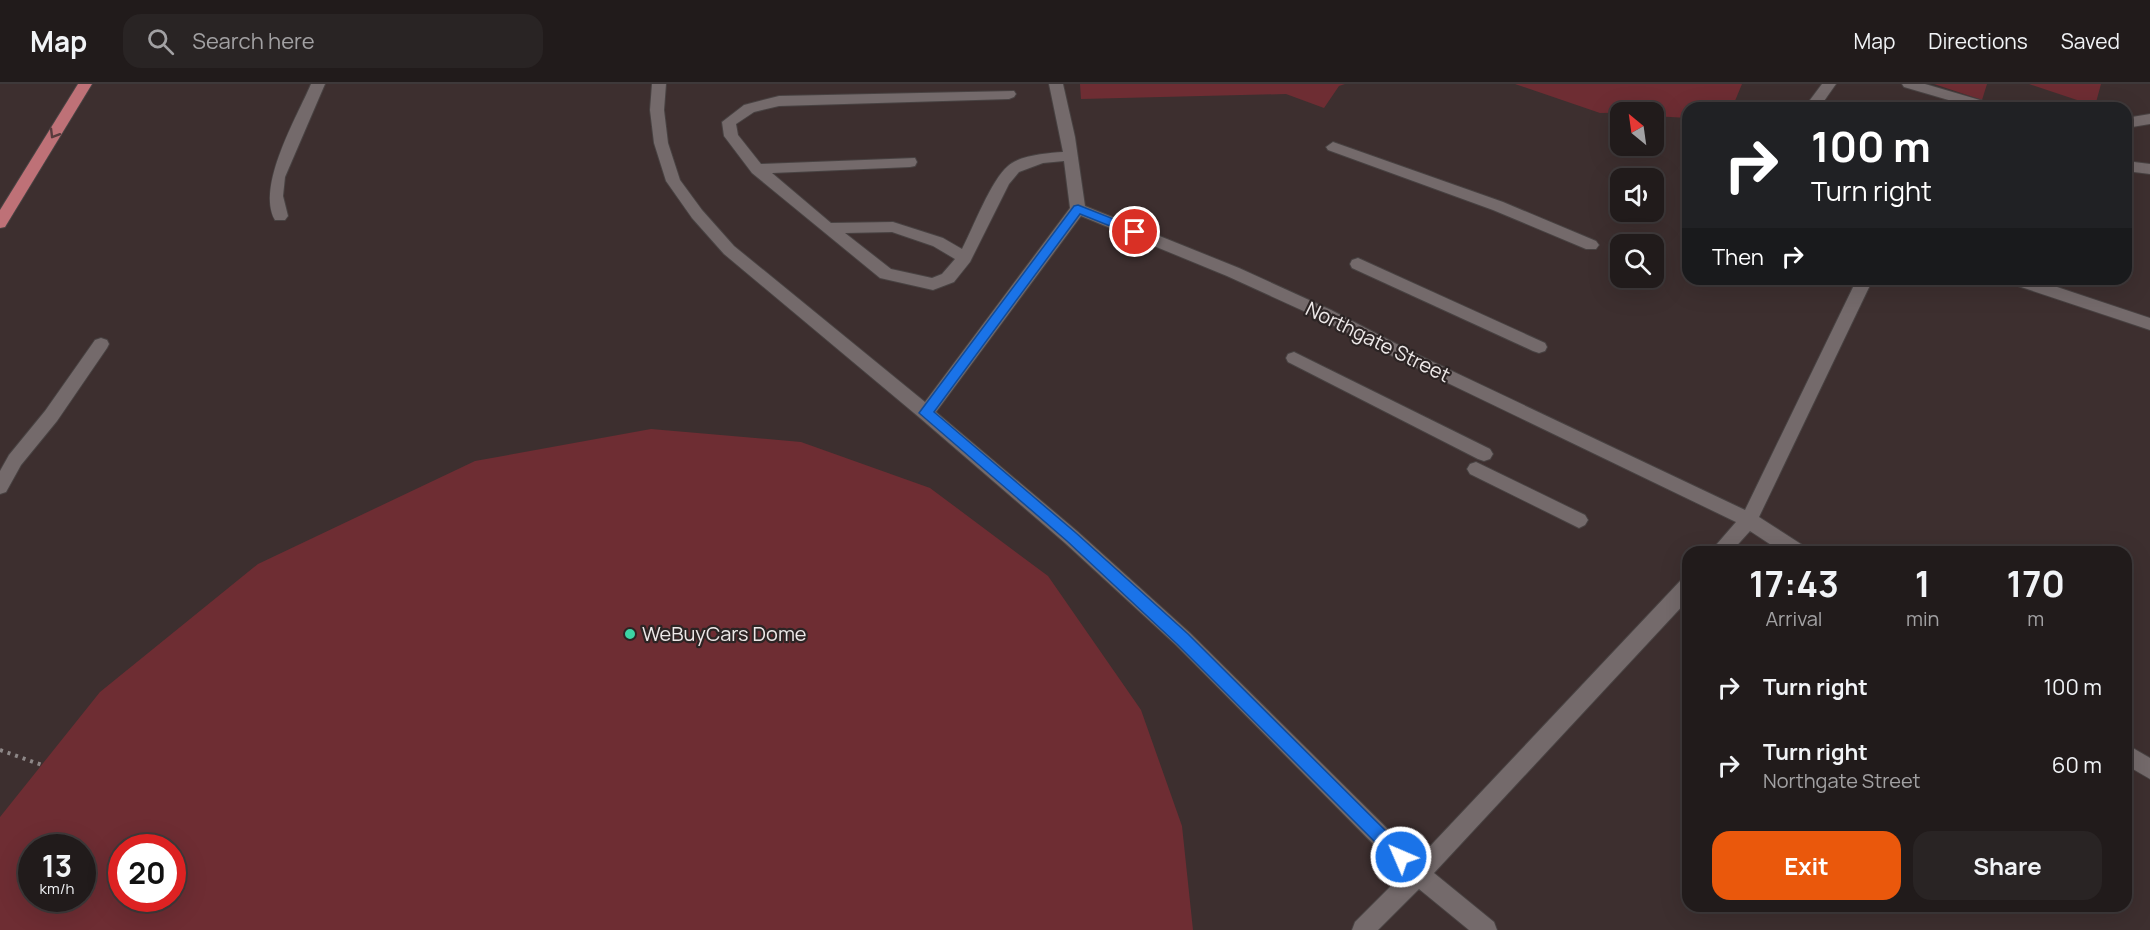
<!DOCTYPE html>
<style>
:root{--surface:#211b1b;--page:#292424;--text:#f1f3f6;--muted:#a2a1a3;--line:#3e393a;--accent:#ea580c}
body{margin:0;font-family:Manrope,sans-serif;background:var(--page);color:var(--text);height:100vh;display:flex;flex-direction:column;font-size:22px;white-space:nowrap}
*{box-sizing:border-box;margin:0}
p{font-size:20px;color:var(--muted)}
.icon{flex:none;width:33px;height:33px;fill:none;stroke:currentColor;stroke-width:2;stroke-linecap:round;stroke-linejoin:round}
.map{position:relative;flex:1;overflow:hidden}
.side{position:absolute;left:1682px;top:462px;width:450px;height:366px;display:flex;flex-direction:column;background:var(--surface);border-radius:18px;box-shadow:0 6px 24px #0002,0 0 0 2px var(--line)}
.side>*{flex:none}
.hud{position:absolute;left:1682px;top:18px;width:450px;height:183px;border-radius:18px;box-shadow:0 6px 24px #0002,0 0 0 2px var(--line);background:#202124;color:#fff;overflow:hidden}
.needle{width:39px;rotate:331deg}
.controls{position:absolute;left:1610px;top:18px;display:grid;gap:12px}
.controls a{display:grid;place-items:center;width:54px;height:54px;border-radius:12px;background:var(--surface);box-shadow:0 6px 24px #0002,0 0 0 2px var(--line);font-size:30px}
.speed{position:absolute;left:18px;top:750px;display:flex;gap:12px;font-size:30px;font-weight:700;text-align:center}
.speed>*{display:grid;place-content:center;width:78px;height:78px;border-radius:50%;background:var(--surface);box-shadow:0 6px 24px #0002,0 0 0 2px var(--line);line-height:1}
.speed small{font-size:15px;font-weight:400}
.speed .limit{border:9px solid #d22;background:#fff;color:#111}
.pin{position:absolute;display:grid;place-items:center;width:51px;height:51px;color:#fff;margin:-26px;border:3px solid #fff;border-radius:50%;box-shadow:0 2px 6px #0007}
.me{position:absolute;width:66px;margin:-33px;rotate:315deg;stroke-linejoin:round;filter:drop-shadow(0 0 4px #0008)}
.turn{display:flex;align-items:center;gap:21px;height:126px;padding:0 30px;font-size:27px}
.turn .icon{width:78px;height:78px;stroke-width:2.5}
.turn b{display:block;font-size:42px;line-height:51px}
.then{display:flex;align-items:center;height:57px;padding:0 30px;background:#0003;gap:12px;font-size:22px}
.eta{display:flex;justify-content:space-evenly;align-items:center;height:102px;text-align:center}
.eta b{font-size:36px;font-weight:700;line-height:42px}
.primary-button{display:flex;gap:12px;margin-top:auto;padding:12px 30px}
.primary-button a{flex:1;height:69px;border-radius:18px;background:var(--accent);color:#fff;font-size:24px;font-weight:700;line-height:69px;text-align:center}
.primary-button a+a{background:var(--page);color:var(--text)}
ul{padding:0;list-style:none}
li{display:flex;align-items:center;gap:18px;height:78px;padding:0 30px}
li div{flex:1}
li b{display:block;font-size:22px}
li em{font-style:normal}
header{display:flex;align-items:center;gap:36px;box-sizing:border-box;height:84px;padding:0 30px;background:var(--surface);border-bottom:2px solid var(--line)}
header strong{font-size:28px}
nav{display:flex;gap:33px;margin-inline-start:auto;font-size:21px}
.search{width:420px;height:54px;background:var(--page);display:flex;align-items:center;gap:15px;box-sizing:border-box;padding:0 21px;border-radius:18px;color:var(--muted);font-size:22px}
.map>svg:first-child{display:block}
</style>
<header>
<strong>Map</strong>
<div class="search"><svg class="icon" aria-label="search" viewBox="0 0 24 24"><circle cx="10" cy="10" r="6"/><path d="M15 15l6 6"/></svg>Search here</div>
<nav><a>Map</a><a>Directions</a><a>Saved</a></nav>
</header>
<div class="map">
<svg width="2150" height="846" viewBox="0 0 2150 846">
<rect width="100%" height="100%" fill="#2c2424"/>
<path fill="#3d2f2f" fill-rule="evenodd" d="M0,0H2150V846H0ZM1688,24H2126V195H1688ZM1620,28H1653V62H1620ZM1620,94H1653V128H1620ZM1620,160H1653V194H1620ZM1688,468H2126V822H1688ZM32,764H82V814H32ZM122,764H172V814H122Z"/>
<g fill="#6e2d33" fill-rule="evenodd">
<path d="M1080,0H1345L1339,2L1324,24L1286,10L1081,15Z"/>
<path d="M1515,0H1742L1732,24H1719L1703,18L1700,24H1688V34L1653,32V28L1600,29Z"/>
<path d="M1934,0H1987L1982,16Z"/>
<path d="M2029,0H2101L2095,22Z"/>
<path d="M651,345L801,358L930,404L1048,492L1141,626L1182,742L1193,846H0V733L100,608L258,480L475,377ZM32,764H82V814H32ZM122,764H172V814H122Z"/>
</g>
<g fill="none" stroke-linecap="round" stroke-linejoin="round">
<defs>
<g id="minor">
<path d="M311,0H325L285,93L283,112L288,132L285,136H275C256,102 297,33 311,0Z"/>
<path d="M652,0H666L664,26L668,59L680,96L702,126L734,162L925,318L1070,124L1064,77L1043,79L1019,88L1009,100L970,178L954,198L933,206L880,194L752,89L724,52L722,38L744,21L779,12L1014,7L1016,10L1014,13L1009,15L779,22L754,28L736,40L738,51L761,80L915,74L917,78L915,82L910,83L772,89L831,139L893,138L943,154L962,165C973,144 991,96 1008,82C1020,71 1048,69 1063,68L1049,0H1063L1075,53L1085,122L1239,184L1331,226L1412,268L1745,426L1857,195H1873L1759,433L1804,462L1806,468H1782L1750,447L1731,468H1710L1736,438L1400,276L1319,234L1227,192L1081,132L936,328L1077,447L1190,549L1418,775L1681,496L1688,494V516L1434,789L1494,838L1497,846H1469L1419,805L1378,846H1352L1355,838L1403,790L1176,561L1065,459L920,334L724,170L692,134L666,97L654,59L650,26ZM892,148L933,162L955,175L942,190L932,194L891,185L845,149Z"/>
<path d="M1822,0H1836L1824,17L1838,21L1840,24H1804Z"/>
<path d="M1902,0H1925L1997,21L1999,24H1976L1904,3Z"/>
<path d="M2150,30V40L2126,44V34Z"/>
<path d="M1333,58L1503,118L1596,157L1599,161L1596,165H1586L1493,126L1328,66L1326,63Z"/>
<path d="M2126,77L2150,80V90L2126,87Z"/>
<path d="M1358,174L1545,259L1547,263L1545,267L1539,269L1533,267L1352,184L1350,180L1352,176Z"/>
<path d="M2007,195H2033L2150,234V246L2009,199Z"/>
<path d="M101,254L107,256L109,260L107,264L57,337L21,381L6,408L0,410V387L9,371L45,327L95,256Z"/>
<path d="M1294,268L1490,365L1493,370L1490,375L1484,377L1478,375L1288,278L1286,274L1288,270Z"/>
<path d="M1476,378L1585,431L1588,436L1585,441L1579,444L1573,441L1470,390L1467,385L1470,380Z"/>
<path d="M2126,660L2150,674V695L2126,681Z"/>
</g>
<path id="major" d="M78,0H92L5,143L0,144V126Z"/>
</defs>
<use href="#minor" stroke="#484242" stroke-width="2"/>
<use href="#major" stroke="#484242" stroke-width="2"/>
<path stroke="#8d8787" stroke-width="4" stroke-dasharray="3 5" stroke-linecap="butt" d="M0,666L42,681"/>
<use href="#minor" fill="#746a6b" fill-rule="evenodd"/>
<use href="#major" fill="#be7177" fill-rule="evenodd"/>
</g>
<defs><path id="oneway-chevron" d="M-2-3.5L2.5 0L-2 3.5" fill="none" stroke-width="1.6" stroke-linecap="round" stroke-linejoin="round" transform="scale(1.5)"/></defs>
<use stroke="#583b3d" href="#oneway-chevron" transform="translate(54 50) rotate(121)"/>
<path fill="#1a73e8" stroke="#114b97" stroke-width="1.5" d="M1078,121L1139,145L1141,148L1135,152L1080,130L934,328L1076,449L1188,550L1407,768L1410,773L1407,779L1401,782L1396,779L1177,560L1067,457L919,329L1074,122Z"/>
<circle fill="#3cd4a4" stroke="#2c2424" stroke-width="2" cx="630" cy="550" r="6"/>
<g text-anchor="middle" stroke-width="4.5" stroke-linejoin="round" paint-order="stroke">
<g font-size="20" fill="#ede8e8" stroke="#2c2424">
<text transform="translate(1378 258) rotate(26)" y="7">Northgate Street</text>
</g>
<g font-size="20" fill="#ede8e8" stroke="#2c2424" text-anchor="start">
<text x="642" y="557">WeBuyCars Dome</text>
</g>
</g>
</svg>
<div class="controls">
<a><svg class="needle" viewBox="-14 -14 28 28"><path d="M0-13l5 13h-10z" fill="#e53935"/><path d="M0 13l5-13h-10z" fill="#a2a1a3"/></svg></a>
<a><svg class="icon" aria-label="sound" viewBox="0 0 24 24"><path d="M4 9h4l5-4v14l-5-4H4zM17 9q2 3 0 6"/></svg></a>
<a><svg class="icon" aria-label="search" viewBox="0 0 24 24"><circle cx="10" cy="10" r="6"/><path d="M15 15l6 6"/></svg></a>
</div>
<div class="speed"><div>13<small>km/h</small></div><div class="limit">20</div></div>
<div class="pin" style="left:1135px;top:148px;background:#d93025"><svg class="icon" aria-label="arrive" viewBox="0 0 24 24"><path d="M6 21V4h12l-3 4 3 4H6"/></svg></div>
<svg class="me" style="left:1401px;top:773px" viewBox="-20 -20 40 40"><circle r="17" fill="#1a73e8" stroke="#fff" stroke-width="3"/><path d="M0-11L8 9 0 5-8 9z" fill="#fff"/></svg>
<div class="hud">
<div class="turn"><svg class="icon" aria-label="right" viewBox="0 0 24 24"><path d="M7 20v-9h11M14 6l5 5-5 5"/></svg><div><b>100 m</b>Turn right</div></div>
<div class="then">Then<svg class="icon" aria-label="right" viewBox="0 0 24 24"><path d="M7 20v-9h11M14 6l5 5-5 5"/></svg></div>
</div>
<section class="side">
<div class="eta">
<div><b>17:43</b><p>Arrival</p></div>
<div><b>1</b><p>min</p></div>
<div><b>170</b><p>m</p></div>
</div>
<ul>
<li><svg class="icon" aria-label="right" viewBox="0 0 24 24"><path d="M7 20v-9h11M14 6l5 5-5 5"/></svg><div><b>Turn right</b></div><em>100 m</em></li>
<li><svg class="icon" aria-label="right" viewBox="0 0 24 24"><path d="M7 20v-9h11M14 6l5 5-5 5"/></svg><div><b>Turn right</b><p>Northgate Street</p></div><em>60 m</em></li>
</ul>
<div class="primary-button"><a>Exit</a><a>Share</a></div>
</section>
</div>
